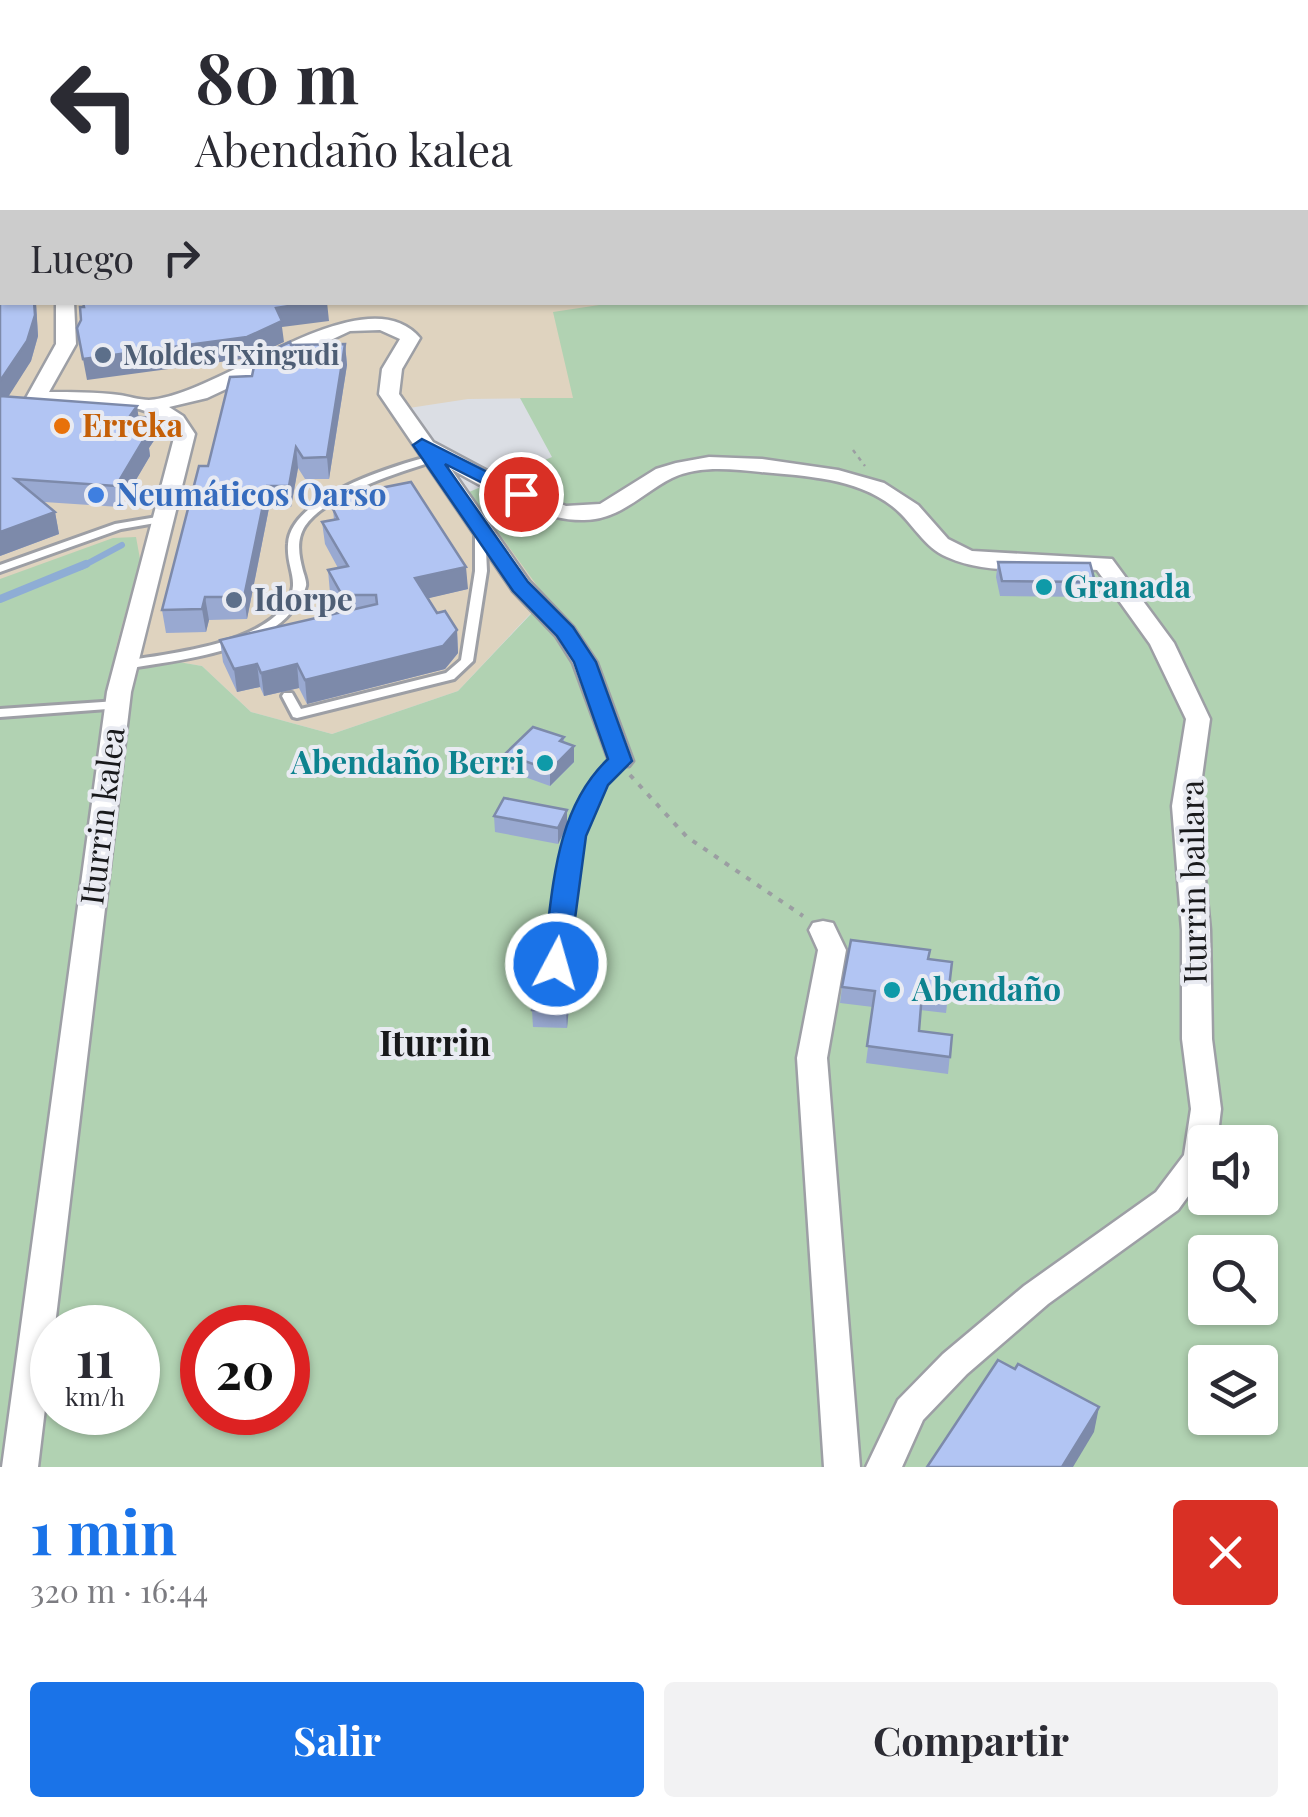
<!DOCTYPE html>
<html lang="es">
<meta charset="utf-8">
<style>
:root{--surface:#fff;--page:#f2f2f3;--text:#2b2b33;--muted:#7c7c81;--accent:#1a73e8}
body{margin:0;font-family:"Playfair Display",serif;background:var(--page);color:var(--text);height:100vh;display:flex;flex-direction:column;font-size:38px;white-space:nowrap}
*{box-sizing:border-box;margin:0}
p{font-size:32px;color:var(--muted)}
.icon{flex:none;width:55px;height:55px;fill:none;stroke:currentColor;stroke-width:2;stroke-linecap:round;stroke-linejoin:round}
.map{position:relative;height:1467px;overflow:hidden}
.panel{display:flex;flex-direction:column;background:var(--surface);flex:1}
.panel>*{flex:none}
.top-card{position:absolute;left:0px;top:0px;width:1310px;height:305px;box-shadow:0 2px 8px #0004;background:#fff;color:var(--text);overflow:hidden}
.tools{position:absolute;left:1188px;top:1125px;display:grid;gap:20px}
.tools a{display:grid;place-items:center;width:90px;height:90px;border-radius:10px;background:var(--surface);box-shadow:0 2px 8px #0004;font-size:50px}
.speed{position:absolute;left:30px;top:1305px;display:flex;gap:20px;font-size:50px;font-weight:700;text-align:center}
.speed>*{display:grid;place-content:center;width:130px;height:130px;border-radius:50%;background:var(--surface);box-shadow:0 2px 8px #0004;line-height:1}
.speed small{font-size:25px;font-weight:400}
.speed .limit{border:15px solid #d22;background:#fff;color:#111}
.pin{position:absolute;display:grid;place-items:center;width:85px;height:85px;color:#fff;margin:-42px;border:5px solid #fff;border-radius:50%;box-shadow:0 2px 10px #0007}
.me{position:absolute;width:110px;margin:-55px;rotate:6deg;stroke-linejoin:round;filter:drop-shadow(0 0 8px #0008)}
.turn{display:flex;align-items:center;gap:35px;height:210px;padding:0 30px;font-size:45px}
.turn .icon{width:130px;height:130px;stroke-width:2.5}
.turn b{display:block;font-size:70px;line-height:85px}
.then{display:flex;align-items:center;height:95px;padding:0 30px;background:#0003;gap:20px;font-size:38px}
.round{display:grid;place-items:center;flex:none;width:105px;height:105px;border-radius:10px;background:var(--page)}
.headline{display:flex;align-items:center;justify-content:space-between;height:170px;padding:0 30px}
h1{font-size:60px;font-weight:700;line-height:75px;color:var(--accent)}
.cta{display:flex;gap:20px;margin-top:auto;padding:20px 30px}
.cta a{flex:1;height:115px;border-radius:10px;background:var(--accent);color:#fff;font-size:40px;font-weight:700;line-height:115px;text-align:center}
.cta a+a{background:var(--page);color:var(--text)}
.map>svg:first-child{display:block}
</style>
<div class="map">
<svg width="1308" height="1467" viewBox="0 0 1308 1467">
<rect width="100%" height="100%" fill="#dbdee4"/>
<path fill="#dfd3bf" d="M0,291L2,302L619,303L573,398L468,399L409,408L546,597L458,691L332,734L251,712L202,666L87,647L0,596Z"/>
<path fill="#b1d2b2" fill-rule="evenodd" d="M1308,144V1467H0V579L113,538L136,537L140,559L115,651L202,666L251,712L332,734L458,691L546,598L469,492L552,457L520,398H573L553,312L619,302H1308ZM1178,863L1219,1142H1260V1198H1227L1229,1214L1225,1198H1205V1142H1214ZM1205,1252H1260V1308H1205ZM52,1328H138V1412H52ZM202,1328H288V1412H202ZM1205,1362H1260V1418H1205Z"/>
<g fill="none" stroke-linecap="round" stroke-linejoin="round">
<path stroke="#8eadd5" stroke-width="6" d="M81,567L122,545"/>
<path stroke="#8eadd5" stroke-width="8" d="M0,599L86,564"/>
<defs>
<g id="lane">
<path d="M61,0H70L72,2H64Z"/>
<path d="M90,0H111L104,2H90Z"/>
<path d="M261,0H269V2H262Z"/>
<rect x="0" y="11" width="2" height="5"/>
<path d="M431,456L435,457V461C399,472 326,495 305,526C296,540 299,556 303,571C304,574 307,583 306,586C305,591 302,595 299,600C273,652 176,660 125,669L119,665L125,661C169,654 252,645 282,609C304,583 286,572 288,544C290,497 393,466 431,456Z"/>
<path d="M163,516L167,517L168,519L167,521L121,529L0,572V565L115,524Z"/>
<path d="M480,526L485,529L487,571L473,661L454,679L297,718L293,717L282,696L284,693H292L301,709L446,673L461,660L475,571V529Z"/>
<path d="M117,701L123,705L121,708L0,717V709Z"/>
<path d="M620,757L626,761L603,784L581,836L563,965L561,968H551L549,965L567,836L591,782L616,758Z"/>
</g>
<g id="street">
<path d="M56,302H74L76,344L49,392C72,392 96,392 119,395C128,396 139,400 149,400C219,396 365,272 420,338L402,369L399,394L433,442L508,482L566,506L600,504L656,469L676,463L709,457L762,459L838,470L884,483L918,505L948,539L972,551L1112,559L1174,643L1210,719L1198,806L1210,930L1212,1039L1221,1109L1217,1142H1205V1173L1178,1210L1048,1304L967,1374L923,1420L902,1467H866L898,1400L943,1354L1024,1286L1156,1192L1184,1155L1191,1109L1182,1039V930L1172,806L1186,719L1150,644L1097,570C1048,565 993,578 947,557C923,547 912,521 892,506C856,478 805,476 761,472C733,469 698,465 672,478C642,493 620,520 584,520C538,521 490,490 451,469L529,581L573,627L597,663L633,761L629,766H611L573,663L556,636L513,591L379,394L382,369L400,339L380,330L350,331L207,398L169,407L183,416L195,434L131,692L38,1467H2L107,692L175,434C146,389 73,412 29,402L26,398L56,344Z"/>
<path d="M823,921L833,923L846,950L827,1058L860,1467H824L797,1058L818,950L809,930L813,923Z"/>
</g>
<path id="secondary" d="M209,2L211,0"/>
<path id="primary" d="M2,194V210L0,211V195Z"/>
</defs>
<use href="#lane" stroke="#9d9fa5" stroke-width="6"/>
<use href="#street" stroke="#9d9fa5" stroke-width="5"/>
<use href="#secondary" stroke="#9d9fa5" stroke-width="40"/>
<use href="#primary" stroke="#9d9fa5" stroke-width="4"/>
<path stroke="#9b9ea2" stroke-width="2.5" stroke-dasharray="4 5" stroke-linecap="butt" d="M853,450L865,466"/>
<path stroke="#9b9ea2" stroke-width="4" stroke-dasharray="5 8" stroke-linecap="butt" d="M630,775L687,837L803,916"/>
<use href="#lane" fill="#fff" fill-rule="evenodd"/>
<use href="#street" fill="#fff" fill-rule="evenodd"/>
<use href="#secondary" stroke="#fff" stroke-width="35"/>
<use href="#primary" fill="#fff" fill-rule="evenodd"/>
<g stroke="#75777b" stroke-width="5" stroke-dasharray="4 6" stroke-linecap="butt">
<path d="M917,2L922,0"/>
<path d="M943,2L948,0"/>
</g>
</g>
<g fill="#99a9d1">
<path d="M270,0H535L534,2H270Z"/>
<path d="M576,0H831L830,2H575Z"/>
<path d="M2,289L36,305L38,336L31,361L8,396L138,417L155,439L149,448L150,456L120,507L44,502L55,512L59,534L0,556Z"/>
<path d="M345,344L347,365L329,479H305L298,468L291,507L269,508L247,619L209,620L206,632L166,633L162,610L208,466L252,376L291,345Z"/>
<path d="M345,495L468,589L428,598L437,613L457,630L458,653L445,669L307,704L299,688L264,696L260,687L237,692L223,662L220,640L341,612L330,593L328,570L338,568L325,544L322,522L334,520L333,509L346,506Z"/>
<path d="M998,562L1095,582L1093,597L1000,596L996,577Z"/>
<path d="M564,737V742L574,762L550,786L505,770V754Z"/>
<path d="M494,816L567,826L558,844L495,832Z"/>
<path d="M571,959L572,975L567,1028L533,1027L532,1010Z"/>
<path d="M929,959L952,962L946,1013L920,1010L919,1031L952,1035L948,1074L866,1063L873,1007L840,1003L842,987Z"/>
</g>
<g fill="#7d8aaa">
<path d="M34,302H36L38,336L31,361L5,402H0V381Z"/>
<path d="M315,302H327L329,321L282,327L284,342L250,358L87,380L83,359L276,308Z"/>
<path d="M345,344L347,365L329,479L327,457Z"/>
<path d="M137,406L140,427L130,416Z"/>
<path d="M152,418L155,439L149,448L150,456L120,507L116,486L142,434Z"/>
<path d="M296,447L298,468L291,507L289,486Z"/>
<path d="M267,486L269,508L247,619L244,597Z"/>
<path d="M55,512L59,534L0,556V532Z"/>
<path d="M466,567L468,589L417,601L415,578Z"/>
<path d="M205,597L209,620L206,632L202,609Z"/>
<path d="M457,630L458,653L445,669L307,704L305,680Z"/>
<path d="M257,664L260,687L237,692L234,669Z"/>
<path d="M297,664L299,688L264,696L261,673Z"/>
<path d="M574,746V762L550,786V770Z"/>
<path d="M567,810V826L558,844V828Z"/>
<path d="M571,959L572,975L567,1028L566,1011Z"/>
<path d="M1099,1407L1094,1432L1073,1467H1062Z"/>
</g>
<g fill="#b2c5f3" stroke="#7d8aaa" stroke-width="2.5">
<path d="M270,0H445L394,2H270Z"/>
<path d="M576,0H812L811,2H575Z"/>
<path d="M0,138L2,139V177H0Z"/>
<path d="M0,289H2V302H34L35,315L27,341L0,381Z"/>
<path d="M83,302H315L276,308L282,321L247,337L83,359L77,328L81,320L80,307H84Z"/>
<path d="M290,342L291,345L345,344L327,457L303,458L296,447L289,486H267L244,597H205L202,609L162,610L199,466H208L230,377L252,376L256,357Z"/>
<path d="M0,396L137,406L130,416L152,418L142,434H147L116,486L15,479L55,512L0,532Z"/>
<path d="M411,482L466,567L415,578L437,613L445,611L457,630L443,646L305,680L297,664L261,673L257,664L234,669L220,640L377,604L376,595H342L328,570L348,566L322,522L338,519L333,509L350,505L345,495Z"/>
<path d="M998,562L1090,563L1095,582L1002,581Z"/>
<path d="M533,727L564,737L560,741L574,746L550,770L505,754Z"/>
<path d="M504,798L567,810L558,828L494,816Z"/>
<path d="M851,940L930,950L928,959L952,962L948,996L922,993L919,1031L952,1035L950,1057L867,1046L875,991L842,987Z"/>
<path d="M538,958L571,959L566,1011L532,1010Z"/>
<path d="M998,1360L1015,1369L1018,1364L1099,1407L1062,1467H927Z"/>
</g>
<path fill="#1a73e8" stroke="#114b97" stroke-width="2.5" d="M422,439L531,494L528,499H514L445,464L528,582L573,627L596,662L632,761L608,785L586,836L569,964L565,971H547L543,964C553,894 553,811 608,759L574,662L557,636L513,591L413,445Z"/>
<g fill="#5c6f8a" stroke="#e9ebf2" stroke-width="4">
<circle cx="103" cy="355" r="10"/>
<circle cx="234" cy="600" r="10"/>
</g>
<circle fill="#e8710a" stroke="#e9ebf2" stroke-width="4" cx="62" cy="426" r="10"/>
<circle fill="#3f7fe0" stroke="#e9ebf2" stroke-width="4" cx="96" cy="495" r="10"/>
<g fill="#0f9aa8" stroke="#e9ebf2" stroke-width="4">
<circle cx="1044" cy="587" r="10"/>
<circle cx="545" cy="763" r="10"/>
<circle cx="892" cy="990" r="10"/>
</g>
<g text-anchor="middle" stroke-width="8" stroke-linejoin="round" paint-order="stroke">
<g font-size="28" font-weight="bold" fill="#4e5e75" stroke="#e9ebf2" text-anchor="start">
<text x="123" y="365">Moldes Txingudi</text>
</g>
<g font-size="32" font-weight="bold" fill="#c56008" stroke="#e9ebf2" text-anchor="start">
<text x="82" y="437">Erreka</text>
</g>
<g font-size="32" font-weight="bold" fill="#366cbe" stroke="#e9ebf2" text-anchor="start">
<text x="116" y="506">Neumáticos Oarso</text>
</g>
<g font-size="32" font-weight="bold" fill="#0d838f" stroke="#e9ebf2" text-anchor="start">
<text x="1064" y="598">Granada</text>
<text x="525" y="774" text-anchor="end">Abendaño Berri</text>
<text x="912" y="1001">Abendaño</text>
</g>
<g font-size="32" font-weight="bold" fill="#4e5e75" stroke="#e9ebf2" text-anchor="start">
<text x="254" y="611">Idorpe</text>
</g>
<g font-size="32" fill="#18191b" stroke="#e9ebf2">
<text transform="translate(103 816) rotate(-83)" y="11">Iturrin kalea</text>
<text transform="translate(1194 882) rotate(-91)" y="11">Iturrin bailara</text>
</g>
<g font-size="35" font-weight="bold" fill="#18191b" stroke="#e9ebf2">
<text x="435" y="1056">Iturrin</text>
</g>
</g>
</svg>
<div class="tools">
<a><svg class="icon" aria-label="sound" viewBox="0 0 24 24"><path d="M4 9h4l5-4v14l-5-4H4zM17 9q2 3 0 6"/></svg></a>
<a><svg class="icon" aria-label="search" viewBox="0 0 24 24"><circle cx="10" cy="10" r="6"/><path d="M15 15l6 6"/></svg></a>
<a><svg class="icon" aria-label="layers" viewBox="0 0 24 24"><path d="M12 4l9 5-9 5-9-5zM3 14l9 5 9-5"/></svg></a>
</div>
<div class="speed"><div>11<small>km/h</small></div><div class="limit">20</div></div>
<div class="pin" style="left:521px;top:494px;background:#d93025"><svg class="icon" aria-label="arrive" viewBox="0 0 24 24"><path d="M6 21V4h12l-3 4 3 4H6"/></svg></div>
<svg class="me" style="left:556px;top:964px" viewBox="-20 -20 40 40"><circle r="17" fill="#1a73e8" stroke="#fff" stroke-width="3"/><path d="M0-11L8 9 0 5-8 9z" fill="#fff"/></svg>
<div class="top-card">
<div class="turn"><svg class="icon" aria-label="left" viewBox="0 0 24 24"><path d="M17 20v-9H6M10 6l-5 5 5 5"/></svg><div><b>80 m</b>Abendaño kalea</div></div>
<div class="then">Luego<svg class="icon" aria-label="right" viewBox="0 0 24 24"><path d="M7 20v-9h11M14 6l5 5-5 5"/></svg></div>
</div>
</div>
<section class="panel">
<div class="headline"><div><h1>1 min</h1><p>320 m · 16:44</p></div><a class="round" style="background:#d93025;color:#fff"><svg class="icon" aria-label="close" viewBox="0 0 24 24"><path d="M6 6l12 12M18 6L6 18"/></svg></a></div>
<div class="cta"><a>Salir</a><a>Compartir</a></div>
</section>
